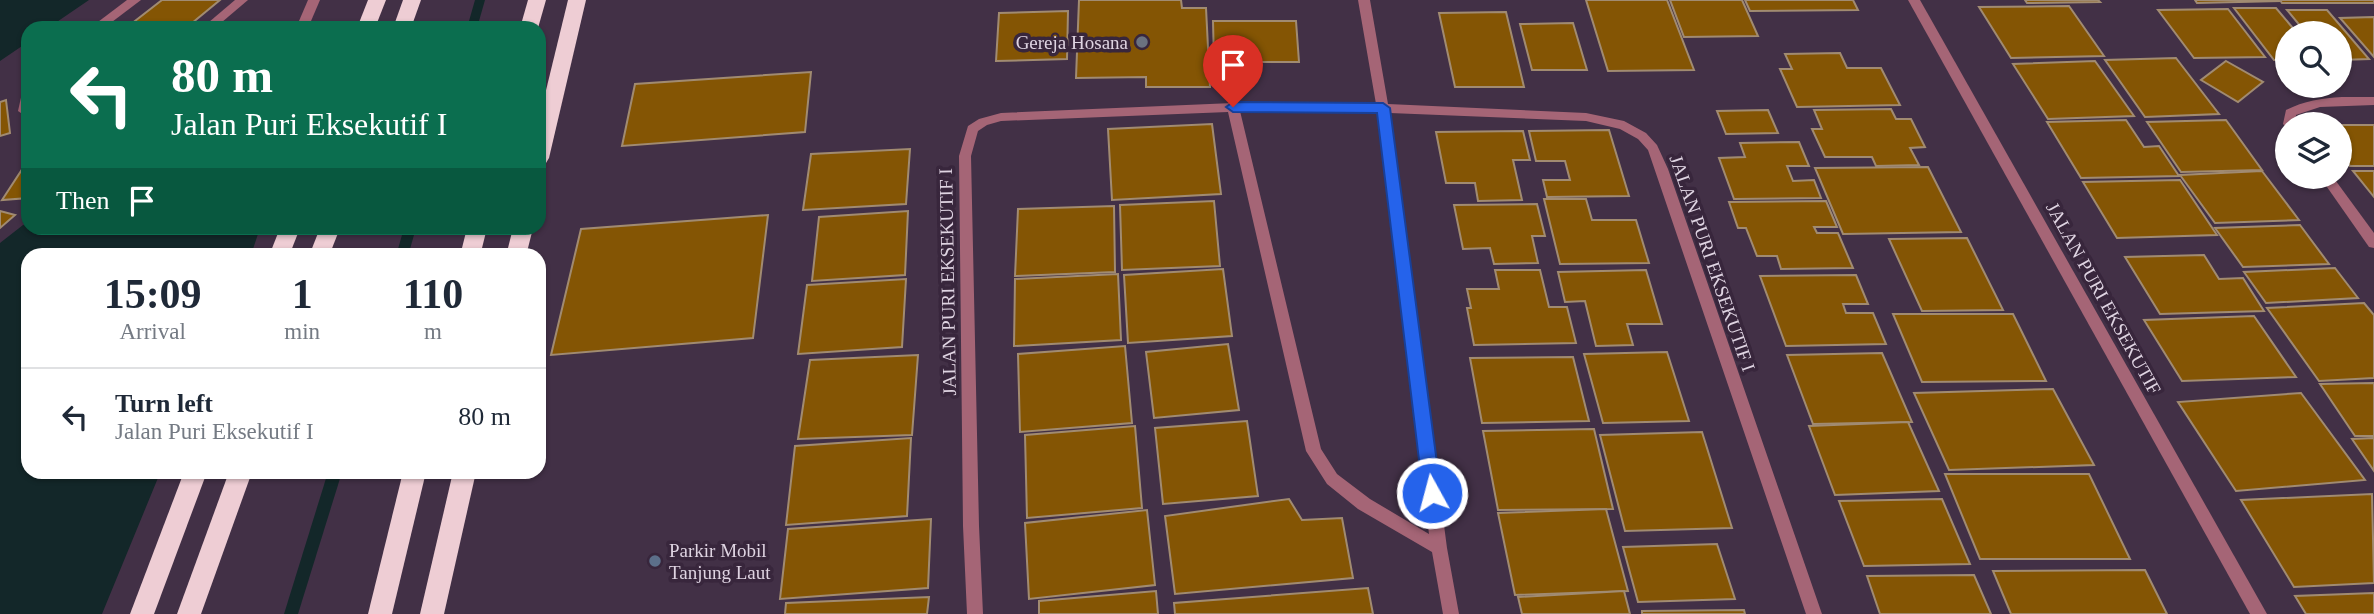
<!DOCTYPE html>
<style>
:root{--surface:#fff;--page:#f2f2f3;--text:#1f2937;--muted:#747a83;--line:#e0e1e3}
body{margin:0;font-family:"Times New Roman",serif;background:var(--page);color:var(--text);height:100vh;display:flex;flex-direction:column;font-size:26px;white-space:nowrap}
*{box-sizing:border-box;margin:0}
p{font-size:23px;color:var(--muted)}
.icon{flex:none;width:38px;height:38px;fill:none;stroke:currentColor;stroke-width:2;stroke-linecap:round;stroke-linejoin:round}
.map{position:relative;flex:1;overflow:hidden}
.drawer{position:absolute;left:21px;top:248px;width:525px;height:231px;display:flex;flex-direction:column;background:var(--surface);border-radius:21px;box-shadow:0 2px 5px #0004}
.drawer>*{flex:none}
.hud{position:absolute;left:21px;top:21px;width:525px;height:214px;border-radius:21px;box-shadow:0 2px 5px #0004;background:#0b6e4f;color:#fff;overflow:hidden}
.tools{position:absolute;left:2275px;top:21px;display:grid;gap:14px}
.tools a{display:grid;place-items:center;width:77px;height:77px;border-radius:50%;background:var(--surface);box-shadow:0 2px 5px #0004;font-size:35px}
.pin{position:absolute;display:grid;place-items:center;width:60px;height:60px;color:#fff;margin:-72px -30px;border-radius:50% 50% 50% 0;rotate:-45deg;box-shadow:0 0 7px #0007}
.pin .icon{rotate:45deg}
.me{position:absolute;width:77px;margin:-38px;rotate:353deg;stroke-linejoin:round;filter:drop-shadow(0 0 5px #0008)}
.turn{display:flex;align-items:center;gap:24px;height:147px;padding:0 35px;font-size:32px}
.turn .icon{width:91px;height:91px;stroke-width:2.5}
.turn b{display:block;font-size:49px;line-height:60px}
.then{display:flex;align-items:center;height:66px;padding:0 35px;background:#0003;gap:14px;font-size:26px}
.eta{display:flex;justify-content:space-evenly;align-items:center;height:119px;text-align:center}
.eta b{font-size:42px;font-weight:700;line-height:49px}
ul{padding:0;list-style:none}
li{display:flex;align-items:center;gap:21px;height:98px;padding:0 35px;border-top:2px solid var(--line)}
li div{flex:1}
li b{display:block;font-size:26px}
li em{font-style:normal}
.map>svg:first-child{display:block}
</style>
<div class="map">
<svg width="2374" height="614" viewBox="0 0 2374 614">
<rect width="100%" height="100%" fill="#423046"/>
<g fill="#132729">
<path d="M0,0H89L48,28H28V42L0,61Z"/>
<path d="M28,224V228H260L251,255L28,256V472L160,473L102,614H0V243L23,225Z"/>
</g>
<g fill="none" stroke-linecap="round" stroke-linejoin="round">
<g fill="#132729" fill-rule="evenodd">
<path d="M475,0H485L477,28H467Z"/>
<path d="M404,228H416L408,256H396Z"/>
<path d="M328,472H342L298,614H284Z"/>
</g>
</g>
<g fill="#845504" stroke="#a18b71" stroke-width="2">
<path d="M162,0H220L186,28H126Z"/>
<path d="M1079,0H1181L1182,8H1206L1210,87H1146V77L1076,78Z"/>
<path d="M1586,0H1667L1694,70L1608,71Z"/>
<path d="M1670,0H1742L1758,36L1684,37Z"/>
<path d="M1745,0H1853L1858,10L1750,11Z"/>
<path d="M2025,0H2098L2100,2L2027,3Z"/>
<path d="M2195,0H2278L2279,1L2197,3Z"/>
<path d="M2280,0H2374V3H2282Z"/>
<path d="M2069,6L2104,56L2011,58L1979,7Z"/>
<path d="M2234,8H2276L2297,33H2287V60H2274Z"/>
<path d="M2228,9L2265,57L2194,58L2158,10Z"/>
<path d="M2287,10H2327L2369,59L2340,60V33H2306Z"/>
<path d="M1068,11L1067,59L996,61L999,13Z"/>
<path d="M1506,12L1524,87H1455L1439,13Z"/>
<path d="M2374,17V57L2340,18Z"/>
<path d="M1213,21H1296L1299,62H1214Z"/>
<path d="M1573,23L1587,70H1532L1520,24Z"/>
<path d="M1840,53L1847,68H1881L1900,105L1797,107L1780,69H1792L1785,54Z"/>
<path d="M2176,58L2219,114L2145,117L2105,60Z"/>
<path d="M2095,61L2134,116L2048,119L2013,64Z"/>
<path d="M2226,61L2263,82L2238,102L2201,80Z"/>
<path d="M811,72L805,132L622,146L635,84Z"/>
<path d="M6,100L10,133L0,136V102Z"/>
<path d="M1891,109L1896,119H1911L1925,147L1910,148L1919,165L1876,166L1872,157H1825L1812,129H1822L1814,110Z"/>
<path d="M1768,110L1778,133L1726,134L1717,111Z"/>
<path d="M2126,120L2144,147L2159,146L2179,176L2081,178L2047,122Z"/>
<path d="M2226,120L2262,170L2181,172L2147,122Z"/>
<path d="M1212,124L1221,194L1112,200L1108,129Z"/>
<path d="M2340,125H2374V166H2350L2340,154Z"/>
<path d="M1609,130L1629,196L1547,197L1543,180H1570L1565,161H1536L1529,131Z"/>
<path d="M1523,131L1530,160H1513L1522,200L1478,201L1475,183H1446L1436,132Z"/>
<path d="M1799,142L1809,166H1787L1793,181L1814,180L1821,198L1734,199L1719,158L1745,157L1740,143Z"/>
<path d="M910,149L906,204L803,210L811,154Z"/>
<path d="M28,167V198L2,200L23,168Z"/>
<path d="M1928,167L1961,232L1843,234L1815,168Z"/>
<path d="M2262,171L2299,220L2215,223L2180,175Z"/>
<path d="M2353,171H2374V197Z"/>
<path d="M2180,180L2217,235L2117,238L2083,182Z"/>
<path d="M1544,199H1586L1592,220H1636L1649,263L1560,264Z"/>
<path d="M1214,201L1220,266L1122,270L1120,205Z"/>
<path d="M1826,201L1837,227H1814L1817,233H1838L1853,268L1781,269L1777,256H1757L1746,228H1738L1729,202Z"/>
<path d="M1537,204L1545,236H1532L1538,263L1494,264L1490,248L1463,249L1454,205Z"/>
<path d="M1114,206L1115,272L1015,276L1018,209Z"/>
<path d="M0,211L15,215L0,228Z"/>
<path d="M908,211L905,275L812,281L819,217Z"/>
<path d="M768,215L753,338L551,355L581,229Z"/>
<path d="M2300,225L2329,264L2243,267L2215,228Z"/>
<path d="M1967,238L2003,310L1922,311L1889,239Z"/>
<path d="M2204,255L2219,279L2243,278L2264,311L2160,314L2125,257Z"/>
<path d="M2335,268L2358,298L2266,303L2244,272Z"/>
<path d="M1223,269L1232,336L1128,343L1124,275Z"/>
<path d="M1495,270H1540L1549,307H1567L1576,343L1474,345L1467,308H1471L1467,289H1499Z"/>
<path d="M1646,270L1662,324H1627L1633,345L1596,346L1585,301L1565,302L1558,272Z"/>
<path d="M1118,274L1121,340L1014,346L1015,279Z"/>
<path d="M1856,275L1868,304H1843L1846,313H1873L1886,344L1786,346L1760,276Z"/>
<path d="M906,279L902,347L798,354L807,285Z"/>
<path d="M2364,303L2374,315V378L2319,381L2267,308Z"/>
<path d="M1893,314H2013L2046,381L1922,382Z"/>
<path d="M2254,316L2296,377L2182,381L2144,320Z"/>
<path d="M1228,344L1239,410L1154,418L1146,352Z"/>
<path d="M1125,346L1132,423L1020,432L1018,354Z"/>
<path d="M1667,352L1689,421L1603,423L1584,354Z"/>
<path d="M1882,353L1912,422L1813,424L1787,355Z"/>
<path d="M918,355L912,435L798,439L810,360Z"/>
<path d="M1573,357L1589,421L1482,423L1470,358Z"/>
<path d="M2374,383V436H2355L2320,384Z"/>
<path d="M2053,389L2094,465L1949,470L1914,393Z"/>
<path d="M2301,393L2365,480L2236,491L2178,402Z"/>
<path d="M1247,421L1258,496L1163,504L1155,428Z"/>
<path d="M1908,422L1939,491L1835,495L1809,426Z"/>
<path d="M1135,426L1142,508L1027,518L1025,435Z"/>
<path d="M1594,429L1613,509L1498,510L1483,431Z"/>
<path d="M1702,432L1732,528L1625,531L1600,435Z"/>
<path d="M911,438L907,516L786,525L795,446Z"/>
<path d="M2374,438V471L2352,439Z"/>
<path d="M1945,474H2089L2130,559H1980Z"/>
<path d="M2372,494L2374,583L2294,587L2241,500Z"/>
<path d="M1289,499L1302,520L1342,518L1353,578L1175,594L1165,516Z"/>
<path d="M1942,499L1970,564L1864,566L1839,501Z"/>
<path d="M1606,509L1628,591L1515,595L1498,513Z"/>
<path d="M1147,510L1155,585L1029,599L1025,523Z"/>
<path d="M931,519L928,588L780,599L788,529Z"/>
<path d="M1717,544L1735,599L1638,602L1623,547Z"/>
<path d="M2145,570L2167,614H2011L1993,571Z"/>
<path d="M1974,575L1991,614H1880L1867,576Z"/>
<path d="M1368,588L1373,614H1175L1174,603Z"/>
<path d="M1156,591L1158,614H1039V601Z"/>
<path d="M1624,591L1630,614H1522L1518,597Z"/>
<path d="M2374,593V614H2306L2295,596Z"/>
<path d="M929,597L927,614H785L786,603Z"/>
<path d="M1744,610L1745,614H1642V611Z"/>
</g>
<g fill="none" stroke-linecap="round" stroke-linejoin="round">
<g fill="#a56576" fill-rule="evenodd">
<path d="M127,0H141L104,28H90Z"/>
<path d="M235,0H248L215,28H202Z"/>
<path d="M308,0H320L308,28H296Z"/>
<path d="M28,89V118L18,111L22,93Z"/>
</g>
<g fill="#a56576" fill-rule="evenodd">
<path d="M1358,0H1370L1388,104L1586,113L1624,121L1646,133L1657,145L1668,169L1822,614H1806L1648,150L1638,139L1620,129L1586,121L1390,113L1447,548L1459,614H1443L1432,552L1358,509L1327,484L1306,451L1228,112L1001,121L987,125L978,131L971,156L979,526L983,614H967L963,526L959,156L968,126L979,119L1001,113L1233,103L1376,104ZM1240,111L1377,112L1429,534L1370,499L1337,474L1321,449Z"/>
<path d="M1908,0H1920L2267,614H2250Z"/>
<path d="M2342,97H2374V105L2320,107L2296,115L2295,124H2287V128L2283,124L2286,110C2304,101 2322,98 2342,97Z"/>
<path d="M2320,177H2333L2374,233V248L2369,247Z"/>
</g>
<g fill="#eecdd4" fill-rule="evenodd">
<path d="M368,0H386L375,28H357Z"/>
<path d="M403,0H421L411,28H393Z"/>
<path d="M528,0H546L538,28H520Z"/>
<path d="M568,0H586L549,158L546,163L539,165V119Z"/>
<path d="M280,228H300L289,256H269Z"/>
<path d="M320,228H340L329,256H309Z"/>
<path d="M467,228H487L480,256H460Z"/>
<path d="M513,228H533L526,256H506Z"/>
<path d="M184,472H207L154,614H130Z"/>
<path d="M229,472H252L201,614H177Z"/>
<path d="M403,472H426L392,614H368Z"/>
<path d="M453,472H476L444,614H420Z"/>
</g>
</g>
<path fill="#2563eb" stroke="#184099" stroke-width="2" d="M1233,102L1383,103L1390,108L1441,493L1438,498L1432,501L1426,498L1423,493L1377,113L1233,112L1226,107Z"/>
<circle fill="#6b7280" stroke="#38263c" stroke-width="2.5" cx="1142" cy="42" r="7"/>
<circle fill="#5c6f8a" stroke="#38263c" stroke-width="2.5" cx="655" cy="561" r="7"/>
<g text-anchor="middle" stroke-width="7" stroke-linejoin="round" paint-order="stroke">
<g font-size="19" fill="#dfd4e2" stroke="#38263c" text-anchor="end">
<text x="1128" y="49">Gereja Hosana</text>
<text x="669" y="557" text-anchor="start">Parkir Mobil<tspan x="669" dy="22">Tanjung Laut</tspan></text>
</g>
<g font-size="19" fill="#dfd4e2" stroke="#38263c">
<text transform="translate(1713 263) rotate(71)" y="7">JALAN PURI EKSEKUTIF I</text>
<text transform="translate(947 282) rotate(-91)" y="7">JALAN PURI EKSEKUTIF I</text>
<text transform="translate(2104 298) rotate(61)" y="7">JALAN PURI EKSEKUTIF</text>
</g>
</g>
</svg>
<div class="tools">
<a><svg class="icon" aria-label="search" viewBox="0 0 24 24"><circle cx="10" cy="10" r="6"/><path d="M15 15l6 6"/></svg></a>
<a><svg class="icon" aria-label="layers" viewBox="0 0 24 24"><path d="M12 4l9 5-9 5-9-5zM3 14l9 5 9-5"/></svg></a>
</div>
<div class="pin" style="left:1233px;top:107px;background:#d93025"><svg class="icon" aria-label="arrive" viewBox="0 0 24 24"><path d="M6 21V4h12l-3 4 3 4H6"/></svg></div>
<svg class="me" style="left:1432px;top:493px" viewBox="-20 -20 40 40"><circle r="17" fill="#2563eb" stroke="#fff" stroke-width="3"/><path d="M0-11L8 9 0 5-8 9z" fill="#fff"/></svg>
<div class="hud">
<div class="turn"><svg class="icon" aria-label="left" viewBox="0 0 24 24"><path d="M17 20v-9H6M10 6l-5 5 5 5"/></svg><div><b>80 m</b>Jalan Puri Eksekutif I</div></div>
<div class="then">Then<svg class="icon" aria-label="arrive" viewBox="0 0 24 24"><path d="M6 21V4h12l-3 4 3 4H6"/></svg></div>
</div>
<section class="drawer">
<div class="eta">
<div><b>15:09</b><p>Arrival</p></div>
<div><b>1</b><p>min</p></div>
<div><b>110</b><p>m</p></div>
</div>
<ul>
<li><svg class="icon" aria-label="left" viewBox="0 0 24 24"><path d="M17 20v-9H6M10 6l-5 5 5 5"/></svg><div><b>Turn left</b><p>Jalan Puri Eksekutif I</p></div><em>80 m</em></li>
</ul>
</section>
</div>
